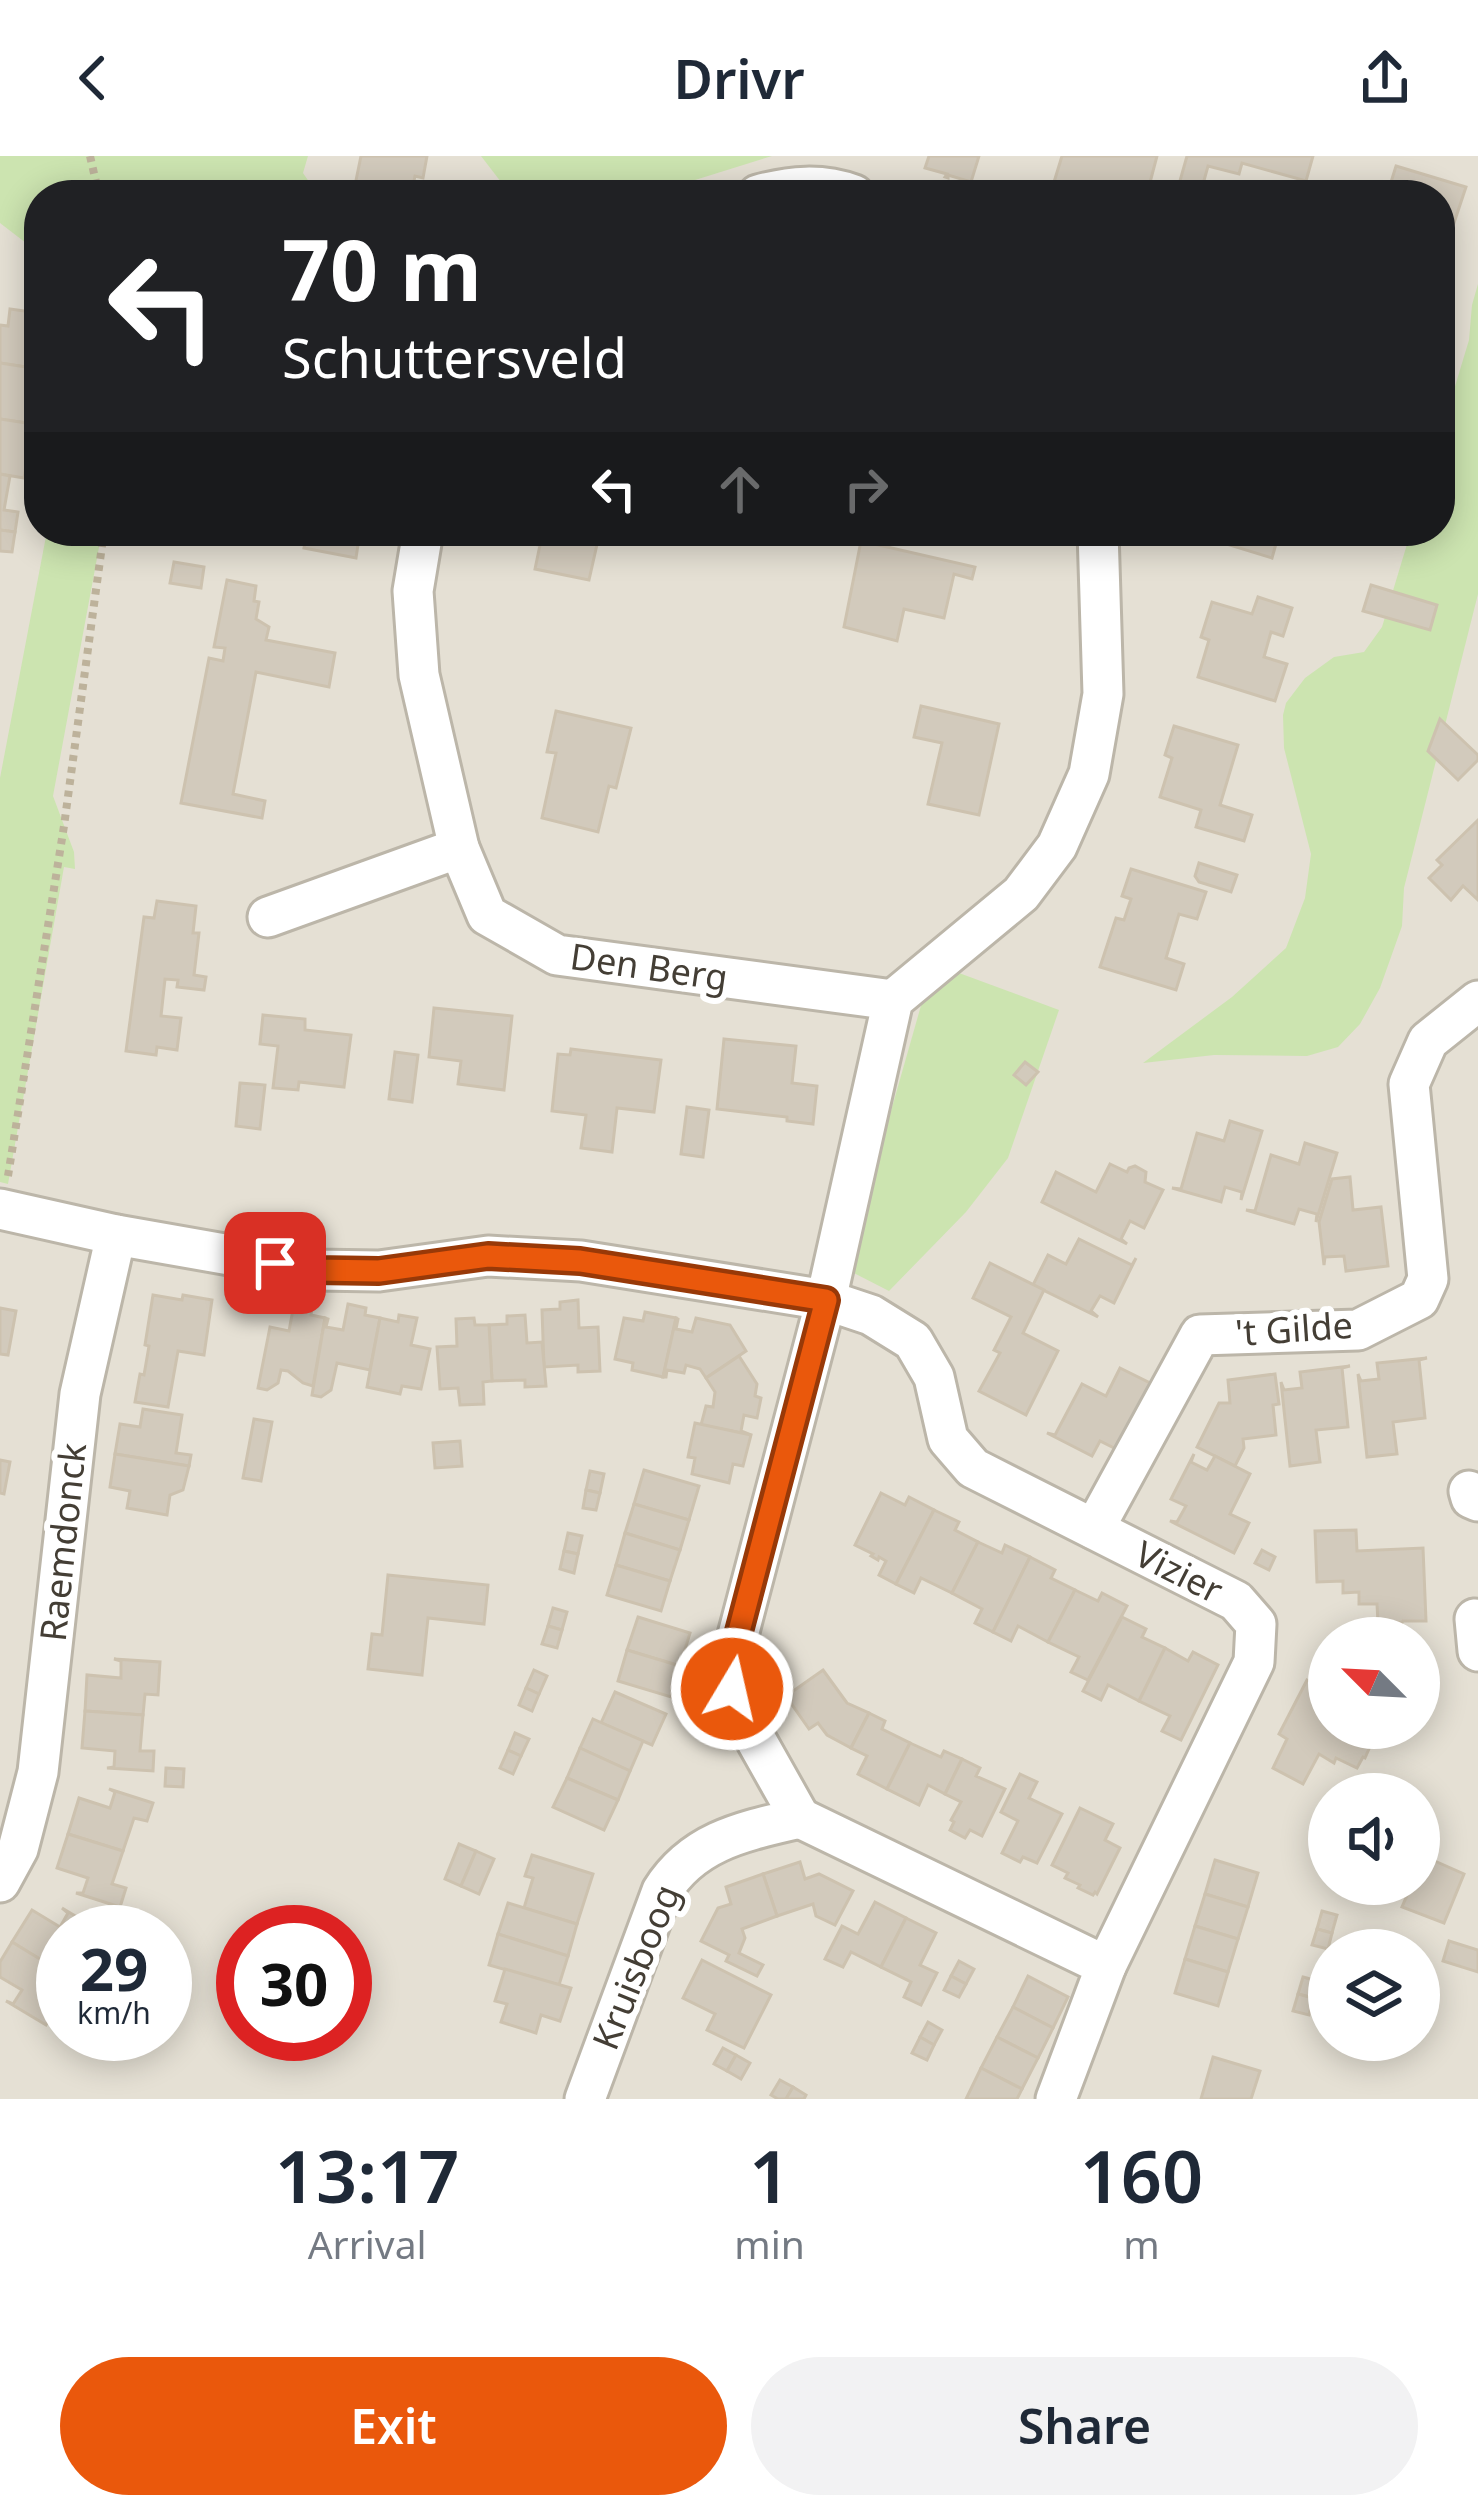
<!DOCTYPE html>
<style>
:root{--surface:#fff;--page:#f2f2f3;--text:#1f2937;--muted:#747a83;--accent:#ea580c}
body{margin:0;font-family:"Noto Sans",sans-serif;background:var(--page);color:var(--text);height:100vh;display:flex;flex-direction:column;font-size:45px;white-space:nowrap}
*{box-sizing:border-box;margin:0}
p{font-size:39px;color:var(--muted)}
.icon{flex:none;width:66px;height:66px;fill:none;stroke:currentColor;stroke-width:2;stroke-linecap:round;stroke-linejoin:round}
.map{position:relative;height:1943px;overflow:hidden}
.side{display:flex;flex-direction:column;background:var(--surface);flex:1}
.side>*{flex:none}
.banner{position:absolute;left:24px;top:24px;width:1431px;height:366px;border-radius:48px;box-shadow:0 6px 30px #0003;background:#202124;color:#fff;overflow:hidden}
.needle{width:78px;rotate:294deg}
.controls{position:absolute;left:1308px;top:1461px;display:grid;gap:24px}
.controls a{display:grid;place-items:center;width:132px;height:132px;border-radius:50%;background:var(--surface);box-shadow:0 6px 30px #0003;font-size:60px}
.speed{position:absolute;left:36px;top:1749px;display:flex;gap:24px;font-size:60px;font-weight:700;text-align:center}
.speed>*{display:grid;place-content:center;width:156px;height:156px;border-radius:50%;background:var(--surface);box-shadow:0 6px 30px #0003;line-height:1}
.speed small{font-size:30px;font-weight:400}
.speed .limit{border:18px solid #d22;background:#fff;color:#111}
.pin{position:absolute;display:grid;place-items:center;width:102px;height:102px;color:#fff;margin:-51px;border-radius:24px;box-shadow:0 6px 18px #0006}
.me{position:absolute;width:132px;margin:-66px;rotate:9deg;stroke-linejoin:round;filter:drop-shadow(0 0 9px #0008)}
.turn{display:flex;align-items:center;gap:42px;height:252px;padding:0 60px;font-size:54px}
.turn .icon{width:156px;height:156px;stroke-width:2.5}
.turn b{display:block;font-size:84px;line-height:102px}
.lanes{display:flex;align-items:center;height:114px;padding:0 60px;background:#0003;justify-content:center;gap:60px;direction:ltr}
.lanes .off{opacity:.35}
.eta{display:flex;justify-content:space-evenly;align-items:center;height:204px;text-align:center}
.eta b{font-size:72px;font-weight:600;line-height:84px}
.action{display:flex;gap:24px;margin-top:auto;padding:24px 60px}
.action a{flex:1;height:138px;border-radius:72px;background:var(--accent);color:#fff;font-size:48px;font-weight:600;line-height:138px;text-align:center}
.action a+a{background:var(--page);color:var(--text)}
header{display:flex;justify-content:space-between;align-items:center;height:156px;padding:0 60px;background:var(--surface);font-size:54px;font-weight:600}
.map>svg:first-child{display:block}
</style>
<header><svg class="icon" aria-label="back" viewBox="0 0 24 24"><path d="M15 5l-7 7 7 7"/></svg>Drivr<svg class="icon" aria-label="share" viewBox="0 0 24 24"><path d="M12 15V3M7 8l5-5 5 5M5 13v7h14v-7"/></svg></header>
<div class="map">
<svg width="1478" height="1943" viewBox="0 0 1478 1943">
<rect width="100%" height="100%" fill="#f2eee5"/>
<path fill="#e5e0d4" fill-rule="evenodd" d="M0,0H1478V1943H0ZM39,39H1440V375H39ZM1329,1482H1419V1572H1329ZM1329,1638H1419V1728H1329ZM63,1776H165V1878H63ZM243,1776H345V1878H243ZM1329,1794H1419V1884H1329Z"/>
<g fill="#cce4b0">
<path d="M0,0H308L303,17L318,39H39V97L0,67Z"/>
<path d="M481,0H772L647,39H511Z"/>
<path d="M1478,128V438L1404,732L1402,770L1380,832L1360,868L1338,891L1307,900L1214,899L1143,907L1232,841L1286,792L1305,742L1311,698L1284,592L1283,559L1286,547L1305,522L1334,501L1364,496L1382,471L1411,375H1440V280L1469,184L1472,149Z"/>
<path d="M47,375H102L53,640L74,696L75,713L64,711L8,1028L0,1026V622Z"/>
<path d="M959,817L1059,854L1008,1002L966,1056L889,1135L846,1113L922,846Z"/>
</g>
<g fill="#d2cabc" stroke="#cdc2af" stroke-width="3">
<path d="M361,0H427L423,22L415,20L411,39H353Z"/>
<path d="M929,0H979L971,26L948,19V22L945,21L947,18L925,12Z"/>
<path d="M1062,0H1157L1148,34L1140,30L1137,39H1050Z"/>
<path d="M1187,0H1313L1306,25L1242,7L1239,18L1208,10L1200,39H1176Z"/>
<path d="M1396,10L1466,31L1453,70L1440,66V39H1387Z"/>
<path d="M10,153L39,157V213L0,207V169L8,170Z"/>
<path d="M0,207L39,213L33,268L0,263Z"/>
<path d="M0,263L33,268L24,322L0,318Z"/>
<path d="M0,318L10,320L4,354L18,356L15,376L0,374Z"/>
<path d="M0,374L15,376L12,396L0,395Z"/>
<path d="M307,375H334L359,382L356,402L304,392Z"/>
<path d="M533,375H600L589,424L535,413L540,389L531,388Z"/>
<path d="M1209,375H1271L1279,377L1272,402L1207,382Z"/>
<path d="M861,385L975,411L972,423L954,418L944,462L904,453L897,485L844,471Z"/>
<path d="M174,406L204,411L201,432L170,427Z"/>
<path d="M227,424L256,430L254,445L259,446L256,463L269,471L266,484L335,497L329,531L256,516L233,638L265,645L262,662L181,647L209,502L223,505L225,492L214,491Z"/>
<path d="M1371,429L1437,449L1430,474L1363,455Z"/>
<path d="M1258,441L1292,452L1283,480L1271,476L1264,501L1287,508L1275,545L1198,521L1209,484L1201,481L1212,446L1252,458Z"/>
<path d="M921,550L999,568L979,659L928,648L942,587L914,581Z"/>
<path d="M556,555L631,572L616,632L609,630L598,676L542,662L556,597L547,596Z"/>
<path d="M1440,563L1478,599V604L1458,624L1428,595Z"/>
<path d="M1174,570L1238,589L1220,649L1252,659L1244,685L1196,671L1201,654L1160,641L1172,602L1165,599Z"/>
<path d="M1478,664V744L1463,730L1451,744L1429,722L1442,709L1437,704Z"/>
<path d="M1199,707L1237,719L1231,736L1199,726L1195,720Z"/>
<path d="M1131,713L1206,736L1197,763L1179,758L1166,802L1184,808L1176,834L1100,811L1116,762L1124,764L1131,743L1122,740Z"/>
<path d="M157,745L196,750L193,777H199L194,819L206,821L204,834L177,831L178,824L165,823L161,860L181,862L177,894L157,891L156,899L126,895L144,761L154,762Z"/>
<path d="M434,852L512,860L504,934L458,928L461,905L429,901Z"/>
<path d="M263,859L305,863V874L351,879L344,931L299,926L298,934L273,932L278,890L260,888Z"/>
<path d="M724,883L796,890L792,927L817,930L813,968L787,965V961L717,953Z"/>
<path d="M571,893L661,904L654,956L617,952L612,996L581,992L586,959L552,955L558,898L570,899Z"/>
<path d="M395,896L418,899L412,946L389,943Z"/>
<path d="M1025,906L1038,916L1026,929L1014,919Z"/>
<path d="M240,927L265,929L260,973L236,970Z"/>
<path d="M687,951L709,954L703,1001L681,998Z"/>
<path d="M1230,965L1262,975L1241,1044L1242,1036L1225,1031L1221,1046L1172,1032L1181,1033L1197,977L1224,985Z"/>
<path d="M1305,987L1337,997L1316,1066L1317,1058L1299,1053L1294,1068L1246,1054L1255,1055L1271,999L1299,1008Z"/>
<path d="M1110,1008L1127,1016L1129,1012L1135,1010L1146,1016L1145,1026L1163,1034L1144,1072L1130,1065L1121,1083L1127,1088L1042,1046L1056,1016L1096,1036Z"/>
<path d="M1350,1021L1353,1054L1381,1051L1388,1110L1346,1115L1344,1100L1325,1101L1324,1109L1319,1066L1332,1023Z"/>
<path d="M1079,1083L1132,1109L1136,1102L1114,1147L1100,1140L1091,1155L1098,1161L1033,1129L1048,1099L1066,1108Z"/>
<path d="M990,1107L1044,1134L1023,1177L1058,1195L1026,1259L979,1235L1000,1197L994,1194L1011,1161L973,1142Z"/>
<path d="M153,1139L182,1144L183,1139L212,1144L204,1199L178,1195L168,1251L135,1246L140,1218L144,1219L149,1190L145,1189Z"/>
<path d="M578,1144L579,1172L598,1171L600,1215L578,1216V1209L544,1211L542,1154L560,1153V1146Z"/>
<path d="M294,1148L312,1152L311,1159L325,1162L313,1230L303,1227L288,1215L281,1214L278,1227L267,1234L258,1232L270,1171L289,1175Z"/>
<path d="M348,1148L366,1152L365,1159L380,1162L370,1214L337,1207L331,1234L321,1241L312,1239L325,1162L328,1163L326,1171L343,1174Z"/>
<path d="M0,1152L16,1155L8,1199L0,1198Z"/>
<path d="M645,1156L676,1162L663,1221L632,1214L633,1207L615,1203L624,1162L643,1165Z"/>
<path d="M399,1159L417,1162L411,1189L430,1193L421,1233L402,1230L400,1238L367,1231L380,1162L398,1166Z"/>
<path d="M525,1159L527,1187L542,1186L546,1230L525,1231V1224L492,1225L489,1169L507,1168V1160Z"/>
<path d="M474,1162L475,1169H489L492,1225L483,1226L484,1248L460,1249L458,1232L440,1233L437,1191L457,1190L456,1163Z"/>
<path d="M676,1162L678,1163L676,1173L692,1176L696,1162L730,1169L746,1195L706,1222L700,1213L686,1209L684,1217L667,1214L666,1221H663Z"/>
<path d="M739,1200L757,1228L755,1240L761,1242L757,1262L744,1259L741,1275L751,1279L701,1269L706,1250L713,1251L715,1236L706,1222Z"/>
<path d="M1427,1202L1419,1204L1425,1262L1393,1266L1397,1298L1367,1301L1358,1218L1361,1225L1379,1223L1377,1207Z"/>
<path d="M1350,1210L1342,1212L1348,1271L1316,1274L1320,1306L1290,1310L1281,1226L1284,1234L1302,1232L1300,1216Z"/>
<path d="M1120,1212L1150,1227L1114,1301L1116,1293L1100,1285L1092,1300L1047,1277L1055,1279L1082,1228L1106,1240Z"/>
<path d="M1275,1218L1279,1248L1273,1249L1276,1279L1243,1283L1244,1292L1235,1310L1197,1291L1219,1247H1230L1228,1224Z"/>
<path d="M143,1253L182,1259L176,1297L191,1299L189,1310L115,1298L120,1268L140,1271Z"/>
<path d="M254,1263L272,1266L261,1325L243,1322Z"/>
<path d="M695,1267L751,1279L743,1310L733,1308L729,1327L692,1318L695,1302L688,1301Z"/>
<path d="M460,1285L462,1310L435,1312L433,1287Z"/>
<path d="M115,1298L189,1310L183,1334L170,1339L167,1359L127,1352L130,1335L110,1331Z"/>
<path d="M1194,1298L1191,1306L1207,1314L1215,1300L1250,1318L1230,1358L1249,1367L1234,1397L1170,1365L1177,1366L1186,1350L1171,1343Z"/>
<path d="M0,1304L10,1306L4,1338L0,1337Z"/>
<path d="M644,1314L699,1330L689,1364L634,1348Z"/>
<path d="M590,1315L604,1318L600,1337L586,1334Z"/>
<path d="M586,1334L600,1337L596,1354L583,1352Z"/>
<path d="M881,1337L905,1349L909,1341L934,1354L896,1428L879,1419L886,1405L879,1401L878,1404L871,1400L873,1398L855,1389Z"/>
<path d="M634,1348L689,1364L680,1394L625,1377Z"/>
<path d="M934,1354L959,1366L955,1374L978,1386L952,1437L921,1422L914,1437L896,1428Z"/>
<path d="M1356,1374L1357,1395L1423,1392L1426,1465H1403L1400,1469V1466L1378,1467L1377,1448H1359V1436L1343,1437V1425L1317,1426L1315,1375Z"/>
<path d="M568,1377L582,1380L578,1398L564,1395Z"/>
<path d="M625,1377L680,1394L670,1425L616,1409Z"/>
<path d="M978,1386L1002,1397L1005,1389L1030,1401L993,1476L975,1467L982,1453L952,1437Z"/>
<path d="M1262,1394L1275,1401L1269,1414L1255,1407Z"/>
<path d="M564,1395L578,1398L574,1417L560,1413Z"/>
<path d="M1030,1401L1055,1414L1051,1422L1075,1434L1048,1486L1018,1470L1011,1485L993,1476Z"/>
<path d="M616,1409L670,1425L661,1455L607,1439Z"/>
<path d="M388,1419L488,1429L484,1468L428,1462L422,1519L368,1513L372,1478L382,1479Z"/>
<path d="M1075,1434L1098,1445L1102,1437L1127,1450L1088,1524L1071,1516L1079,1501L1048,1486Z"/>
<path d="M553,1452L567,1456L562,1474L548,1470Z"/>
<path d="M638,1461L690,1477L680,1510L627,1494Z"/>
<path d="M1122,1461L1146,1473L1142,1481L1165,1492L1139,1545L1108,1529L1101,1544L1083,1535Z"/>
<path d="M548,1470L562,1474L557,1492L542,1488Z"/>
<path d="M1165,1492L1188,1505L1193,1496L1218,1509L1181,1584L1162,1575L1170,1560L1139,1545Z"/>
<path d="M627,1494L680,1510L671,1541L618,1525Z"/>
<path d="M114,1503L160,1506L158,1539L145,1538L143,1559L85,1555L87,1519L121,1522V1505Z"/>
<path d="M534,1514L547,1520L539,1538L526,1532Z"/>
<path d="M823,1514L847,1547L869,1557L851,1592L827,1579L818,1567L809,1573L786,1540Z"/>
<path d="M1307,1524L1329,1534V1572H1378L1365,1602L1363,1601L1357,1612L1336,1602L1334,1607L1319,1598L1303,1628L1273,1612L1287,1583L1279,1578Z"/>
<path d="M526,1532L539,1538L532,1555L519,1549Z"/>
<path d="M615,1536L666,1558L652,1589L601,1567Z"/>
<path d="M85,1555L143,1559L140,1595H154L153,1615L107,1612L114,1611L115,1595L82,1592Z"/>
<path d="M869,1557L885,1565L882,1573L910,1587L887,1633L858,1618L867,1600L851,1592Z"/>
<path d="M593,1563L643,1585L630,1615L580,1592Z"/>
<path d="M515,1577L529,1583L521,1600L508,1594Z"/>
<path d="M910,1587L941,1601L944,1595L962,1603L945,1638L928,1629L919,1649L887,1633Z"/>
<path d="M580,1592L630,1615L618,1644L567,1622Z"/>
<path d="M508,1594L521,1600L513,1618L500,1612Z"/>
<path d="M962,1603L980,1612L976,1620L1005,1633L982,1680L970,1674L965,1682L950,1674L954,1666L951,1664L961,1646L945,1638Z"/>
<path d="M166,1612L184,1613L183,1631L165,1630Z"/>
<path d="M1020,1618L1037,1626L1029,1642L1062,1658L1037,1707L1023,1701L1020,1706L1002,1697L1018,1665L1001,1656Z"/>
<path d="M567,1622L618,1644L604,1674L553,1651Z"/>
<path d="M109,1633L153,1647L147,1665L134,1662L123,1695L68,1678L79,1642L110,1652L115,1636Z"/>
<path d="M1080,1652L1113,1668L1105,1684L1120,1692L1097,1738L1095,1736L1093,1739L1078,1732L1080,1729L1065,1722L1068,1717L1052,1709Z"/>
<path d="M68,1678L123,1695L112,1728L126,1732L120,1751L76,1737H83L88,1722L57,1712Z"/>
<path d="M459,1688L476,1695L461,1730L445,1723Z"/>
<path d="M476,1695L494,1703L479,1738L461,1730Z"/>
<path d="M1419,1698L1464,1718L1444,1767L1402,1751L1412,1728H1419Z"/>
<path d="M532,1699L593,1718L577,1768L524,1752L533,1722L525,1720Z"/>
<path d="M1215,1704L1258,1717L1248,1751L1205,1738Z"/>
<path d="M800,1706L805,1723L819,1718L853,1735L835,1769L816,1760L813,1748L777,1760L763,1718Z"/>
<path d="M763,1718L777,1760L742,1773L745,1782L739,1797L763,1809L757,1820L726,1805L729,1799L701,1785L718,1752L731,1748L726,1731Z"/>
<path d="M1205,1738L1248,1751L1238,1783L1195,1770Z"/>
<path d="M875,1746L906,1762L881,1811L851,1796L843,1811L825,1803L842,1770L858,1778Z"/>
<path d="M508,1747L577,1768L568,1800L498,1778Z"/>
<path d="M62,1752L102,1776H63L61,1816L12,1786L32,1754L60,1771L68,1757Z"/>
<path d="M1322,1755L1337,1759L1332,1777L1317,1773Z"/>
<path d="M906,1762L936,1777L920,1809L937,1817L921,1849L904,1841L911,1826L881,1811Z"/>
<path d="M1195,1770L1238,1783L1228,1816L1185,1803Z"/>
<path d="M1317,1773L1332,1777L1328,1793L1312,1789Z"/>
<path d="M498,1778L568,1800L559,1829L489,1809Z"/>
<path d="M1449,1785L1478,1794V1816L1443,1805Z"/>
<path d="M12,1786L61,1816L44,1846L55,1852L46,1869L6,1845L13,1848L22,1834L0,1821V1806Z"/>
<path d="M1185,1803L1228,1816L1218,1850L1175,1837Z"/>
<path d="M702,1804L771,1839L744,1892L707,1874L715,1858L683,1842Z"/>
<path d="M959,1805L974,1813L966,1828L951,1820Z"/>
<path d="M505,1813L571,1832L560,1865L541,1859L536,1877L501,1866L507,1848L495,1845Z"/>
<path d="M951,1820L966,1828L959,1841L944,1834Z"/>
<path d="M1028,1820L1068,1841L1053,1872L1013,1851Z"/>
<path d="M1303,1821L1318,1825L1313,1842L1298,1838Z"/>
<path d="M1298,1838L1313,1842L1309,1859L1293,1855Z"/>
<path d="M1013,1851L1053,1872L1038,1902L997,1881Z"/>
<path d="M928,1866L942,1874L934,1889L920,1881Z"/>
<path d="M920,1881L934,1889L927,1904L912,1897Z"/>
<path d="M997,1881L1038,1902L1022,1933L981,1912Z"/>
<path d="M723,1892L736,1899L727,1915L714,1908Z"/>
<path d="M736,1899L750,1907L741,1923L727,1915Z"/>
<path d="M1213,1901L1260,1915L1251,1943H1201Z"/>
<path d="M981,1912L1022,1933L1017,1943H966Z"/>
<path d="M780,1924L793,1931L786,1943H778L771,1939Z"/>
<path d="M793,1931L806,1939L804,1943H786Z"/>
</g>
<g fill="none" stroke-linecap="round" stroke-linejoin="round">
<defs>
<g id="minor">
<path d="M758,39C791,30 821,27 854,39"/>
<path d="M423,375L413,435L419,519L459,692L487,759L557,799L893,844"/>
<path d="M268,761L459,692"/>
<path d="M0,1053L116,1079L315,1114L379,1115L488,1100L581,1105L826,1144L871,1159L913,1185L934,1221L948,1283L973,1312L1236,1445L1256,1468L1254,1506L1106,1810"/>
<path d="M1469,1335L1471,1342L1478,1345"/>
<path d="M1094,1373L1200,1179L1358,1174L1419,1143L1428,1123L1409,928L1428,885L1478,845"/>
<path d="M1475,1463L1478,1495"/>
<path d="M800,1662L1106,1810L1056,1943"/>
<path d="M0,1726L18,1693L38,1616L80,1238L116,1079"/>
<path d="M585,1943L662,1735C694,1684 745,1675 800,1662L742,1559L732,1533V1502L826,1144L893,844L1021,738L1057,690L1089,618L1103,538L1098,375"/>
</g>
</defs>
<use href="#minor" stroke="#bcb6a9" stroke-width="45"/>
<g stroke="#bdb29b" stroke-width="8" stroke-dasharray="6 6" stroke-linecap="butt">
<path d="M90,0L99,39"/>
<path d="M8,1020L64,670L104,375"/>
</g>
<use href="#minor" stroke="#fff" stroke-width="39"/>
</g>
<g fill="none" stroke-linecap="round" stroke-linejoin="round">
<defs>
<path id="route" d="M275,1107L314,1114L379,1115L488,1100L580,1105L826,1144L732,1502V1533"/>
</defs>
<use href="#route" stroke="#983908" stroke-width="30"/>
<use href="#route" stroke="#ea580c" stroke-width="21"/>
</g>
<g text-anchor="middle" stroke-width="12" stroke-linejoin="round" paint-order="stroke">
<g font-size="36" fill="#443e35" stroke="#fff">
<text transform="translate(649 811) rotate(8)" y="13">Den Berg</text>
<text transform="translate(1294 1173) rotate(-4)" y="13">'t Gilde</text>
<text transform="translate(63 1386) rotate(-84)" y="13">Raemdonck</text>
<text transform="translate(1179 1416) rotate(27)" y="13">Vizier</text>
<text transform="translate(636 1811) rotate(-68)" y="13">Kruisboog</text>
</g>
</g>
</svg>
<div class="controls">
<a><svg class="needle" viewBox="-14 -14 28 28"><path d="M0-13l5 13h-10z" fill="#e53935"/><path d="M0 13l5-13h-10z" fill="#747a83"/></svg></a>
<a><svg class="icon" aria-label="sound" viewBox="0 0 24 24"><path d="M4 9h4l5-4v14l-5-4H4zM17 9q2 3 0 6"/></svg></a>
<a><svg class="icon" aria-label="layers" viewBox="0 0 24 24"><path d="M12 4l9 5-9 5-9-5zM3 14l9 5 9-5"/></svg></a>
</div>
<div class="speed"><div>29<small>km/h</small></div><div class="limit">30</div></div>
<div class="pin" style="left:275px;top:1107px;background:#d93025"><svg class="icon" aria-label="arrive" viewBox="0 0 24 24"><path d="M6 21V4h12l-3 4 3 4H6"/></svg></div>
<svg class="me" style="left:732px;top:1533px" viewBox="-20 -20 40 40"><circle r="17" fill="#ea580c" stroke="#fff" stroke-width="3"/><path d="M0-11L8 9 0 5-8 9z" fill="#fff"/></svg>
<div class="banner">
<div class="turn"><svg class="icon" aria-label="left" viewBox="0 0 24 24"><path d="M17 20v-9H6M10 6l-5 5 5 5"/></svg><div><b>70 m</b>Schuttersveld</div></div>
<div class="lanes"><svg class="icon" aria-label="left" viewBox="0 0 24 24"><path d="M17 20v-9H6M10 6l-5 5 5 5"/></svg><svg class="icon off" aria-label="ahead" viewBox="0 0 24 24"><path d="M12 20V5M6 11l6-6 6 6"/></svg><svg class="icon off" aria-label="right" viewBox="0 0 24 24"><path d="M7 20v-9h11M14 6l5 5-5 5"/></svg></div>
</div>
</div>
<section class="side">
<div class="eta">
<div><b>13:17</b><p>Arrival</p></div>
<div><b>1</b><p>min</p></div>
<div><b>160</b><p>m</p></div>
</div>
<div class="action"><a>Exit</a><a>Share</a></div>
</section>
